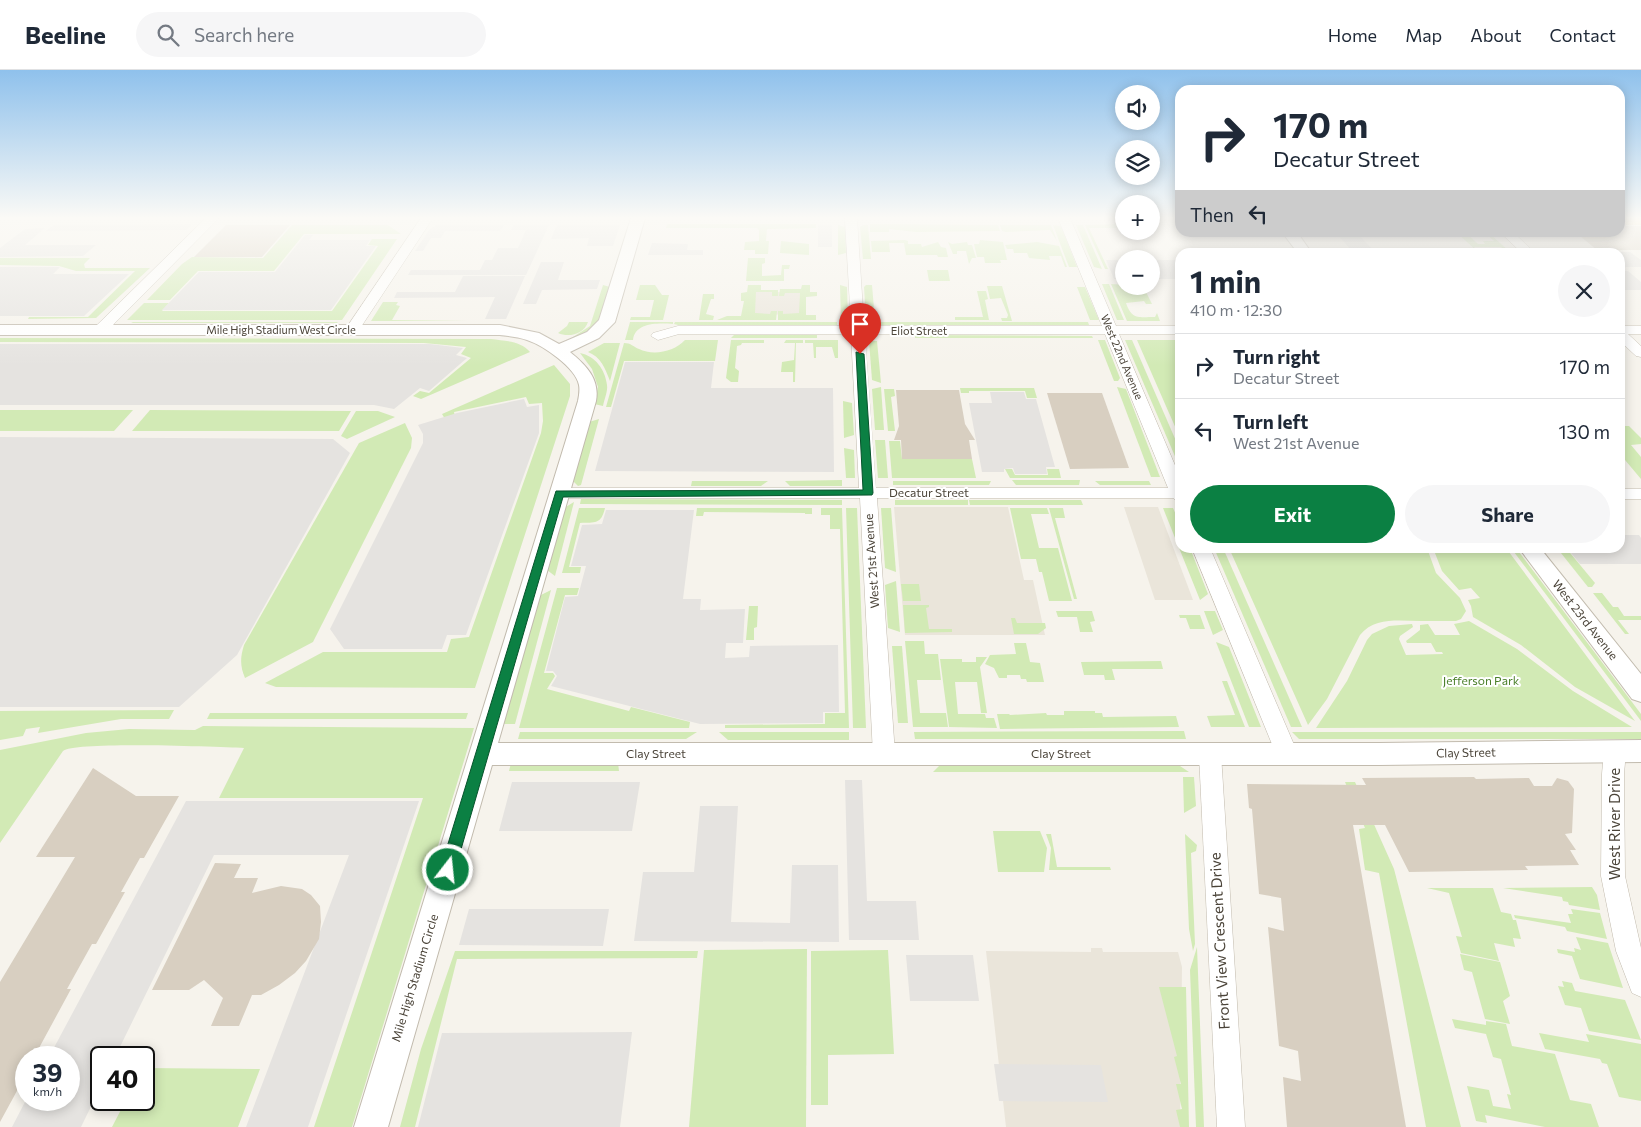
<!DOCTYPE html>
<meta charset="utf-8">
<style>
:root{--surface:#fff;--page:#f6f6f7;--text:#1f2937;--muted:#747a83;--line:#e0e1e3;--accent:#0b8043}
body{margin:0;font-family:Commissioner,sans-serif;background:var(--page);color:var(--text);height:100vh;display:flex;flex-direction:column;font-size:19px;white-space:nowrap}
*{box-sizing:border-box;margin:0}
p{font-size:16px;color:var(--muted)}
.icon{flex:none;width:28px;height:28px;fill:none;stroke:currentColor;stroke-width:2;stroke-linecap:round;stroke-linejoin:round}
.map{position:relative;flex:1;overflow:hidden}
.drawer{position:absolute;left:1175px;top:178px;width:450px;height:305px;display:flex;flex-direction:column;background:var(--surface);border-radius:15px;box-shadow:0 2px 12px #0003}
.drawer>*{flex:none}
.hud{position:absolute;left:1175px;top:15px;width:450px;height:152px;border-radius:15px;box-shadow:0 2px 12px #0003;background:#fff;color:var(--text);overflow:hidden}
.fabs{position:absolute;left:1115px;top:15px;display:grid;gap:10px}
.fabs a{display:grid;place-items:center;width:45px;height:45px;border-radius:50%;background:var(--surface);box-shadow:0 2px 12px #0003;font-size:25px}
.speed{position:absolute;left:15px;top:976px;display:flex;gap:10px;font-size:25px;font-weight:700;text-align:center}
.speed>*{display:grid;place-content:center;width:65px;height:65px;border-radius:50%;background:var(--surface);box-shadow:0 2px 12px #0003;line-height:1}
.speed small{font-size:12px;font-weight:400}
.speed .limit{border:2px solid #111;border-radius:8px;background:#fff;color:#111}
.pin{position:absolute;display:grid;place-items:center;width:42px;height:42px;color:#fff;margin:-51px -21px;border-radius:50% 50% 50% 0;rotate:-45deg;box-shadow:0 0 5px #0007}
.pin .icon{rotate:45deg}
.me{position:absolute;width:55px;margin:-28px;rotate:16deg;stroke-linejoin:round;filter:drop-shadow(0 0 4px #0008)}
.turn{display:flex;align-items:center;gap:18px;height:105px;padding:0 15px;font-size:22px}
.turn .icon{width:65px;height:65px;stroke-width:2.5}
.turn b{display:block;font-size:35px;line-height:42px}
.then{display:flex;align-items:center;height:48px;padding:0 15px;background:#0003;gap:10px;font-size:19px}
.round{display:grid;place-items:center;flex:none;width:52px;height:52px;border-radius:26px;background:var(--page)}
.head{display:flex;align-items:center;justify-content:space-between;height:85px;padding:0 15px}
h1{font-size:30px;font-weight:700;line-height:38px}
.button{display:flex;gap:10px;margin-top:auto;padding:10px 15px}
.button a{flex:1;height:58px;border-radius:30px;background:var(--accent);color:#fff;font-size:20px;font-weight:700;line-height:58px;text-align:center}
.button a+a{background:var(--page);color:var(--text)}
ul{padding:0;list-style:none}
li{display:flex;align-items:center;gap:15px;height:65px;padding:0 15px;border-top:1px solid var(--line)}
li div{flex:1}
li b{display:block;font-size:19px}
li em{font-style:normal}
header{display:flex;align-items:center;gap:30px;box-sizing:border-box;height:70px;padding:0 25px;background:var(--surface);border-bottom:1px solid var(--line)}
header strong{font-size:24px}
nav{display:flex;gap:28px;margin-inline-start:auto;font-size:18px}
.search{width:350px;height:45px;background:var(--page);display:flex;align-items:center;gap:12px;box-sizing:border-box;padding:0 18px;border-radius:28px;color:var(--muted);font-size:19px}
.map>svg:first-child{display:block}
</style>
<header>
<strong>Beeline</strong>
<div class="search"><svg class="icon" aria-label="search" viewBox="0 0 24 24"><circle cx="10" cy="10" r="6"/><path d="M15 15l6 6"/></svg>Search here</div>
<nav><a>Home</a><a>Map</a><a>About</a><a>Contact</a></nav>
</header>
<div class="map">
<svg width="1641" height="1057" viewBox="0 0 1641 1057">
<rect width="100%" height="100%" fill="#f6f3ec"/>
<g fill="#eae5da">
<path d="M755,222H801L800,245L753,244Z"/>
<path d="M894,437H1008L1024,510H1033L1045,565H905Z"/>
<path d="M1124,437H1158L1193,530H1155Z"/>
<path d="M1091,878H1102L1103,882H1178L1182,897L1180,1057H1006L986,881L1091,882Z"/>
</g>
<g fill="#d2eab5">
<path d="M667,154H816V158L767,159L766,171H769L768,184H755V180H744L745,172L759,171V160L757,158H666Z"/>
<path d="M870,154L998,155L1000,161L916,162L889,159V162H870Z"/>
<path d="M1124,154V158H1089L1108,199H1105L1085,155Z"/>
<path d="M292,155H388L401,164H304L274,201H198L170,230H147L182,194L192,187L263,188Z"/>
<path d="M838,155L845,157L846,183L838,185Z"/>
<path d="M863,155H868L871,189H863L860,157Z"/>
<path d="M1000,155H1051L1057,171L1050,160L1006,162L1002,161Z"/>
<path d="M1053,155L1061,156L1077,197H1069Z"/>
<path d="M1076,155H1083L1102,199L1094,197Z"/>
<path d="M1457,163H1466L1478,174H1485L1483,171H1494L1485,163H1489L1510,182H1507L1501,177H1474L1478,182Z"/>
<path d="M372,169H397L342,250H127L144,233H169L162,241H332L378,176L368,175Z"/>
<path d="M905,170L908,171V174H921L922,177L938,172L941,177L946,178L948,187H938L937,185H906L904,173H889L890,182H872L871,171Z"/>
<path d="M980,170L1003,172L1007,190H1000L1001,193H985L984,187H977L974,174H979Z"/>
<path d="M781,171L809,174V185L780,183Z"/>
<path d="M948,172L952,174L967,172L968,175H972L976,188H972L969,194L966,181H957V184H953Z"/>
<path d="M1037,172L1059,176L1067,197H1065L1061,186H1049L1050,190L1029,188L1027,183H1014L1013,179H1007L1005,175Z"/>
<path d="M0,188H90L84,194L85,198H150L96,248L28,249L29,247H88L135,201H76L59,196L0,195Z"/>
<path d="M748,188H765V193L762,194V206L781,205L782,195H790L789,199H784V211H746Z"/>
<path d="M927,200H948L950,211H929Z"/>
<path d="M1102,214H1109L1124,250H1117Z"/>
<path d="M1111,214L1143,216L1152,234H1146L1144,231L1126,233C1132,250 1138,247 1155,247L1157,243L1160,251H1127Z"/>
<path d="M603,215L610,217C602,244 602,260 570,269L590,256Z"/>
<path d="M640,215H655L662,225H669L663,250H630L631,247H650L654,230H636Z"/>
<path d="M748,215H761V220H778V226H772V222H756L755,243L770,244L771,241H777L776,250H717L727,246H741L744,231H741V223L747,222Z"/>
<path d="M802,215H810V222H817V226L806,227V245H816V250H778V241H783V244L799,243L800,223H785L784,226H779L780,219H801Z"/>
<path d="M840,215L847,217L848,250H841Z"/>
<path d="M866,215H872L875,250H866L864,217Z"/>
<path d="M987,216H1002L1012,251H1002L1001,248H1007L1008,245L1001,228L990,229Z"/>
<path d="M1077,217H1085L1099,250H1090Z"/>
<path d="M977,221H986L988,229L985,230L989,250H955V247H983Z"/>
<path d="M703,224H714V229H711L706,244L714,246L713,250H699Z"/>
<path d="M383,232H398L396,235L400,236L392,250L468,251H371Z"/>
<path d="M133,252H338L337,253H131Z"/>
<path d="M569,252H588C584,264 569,268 558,263L567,256Z"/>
<path d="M630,252H673V254C659,253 635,252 633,270H625Z"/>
<path d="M675,252H837V255H678L674,254Z"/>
<path d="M879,252H1088L1089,255H879Z"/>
<path d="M734,265H817V268H731Z"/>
<path d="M915,265L1092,266L1093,268H915Z"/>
<path d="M0,268L491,269C505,271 521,271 530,282L421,329L413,326L420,321L429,323L471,288L461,284L466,277L424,273L0,272Z"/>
<path d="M685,270H718L715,291H624L611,337H606L624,273C631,273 632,276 639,279C653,286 674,282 685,270Z"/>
<path d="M731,270H764V273H742L741,275L737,276L735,298L739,301L738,312H731L726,308Z"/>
<path d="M786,270H803V273H796L795,312H793V302H781L782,292L794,290L795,273H784Z"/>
<path d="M805,270H838V288H835L832,277H816V288H814L813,273H805Z"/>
<path d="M1098,270H1105L1120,308L1118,311H1114Z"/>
<path d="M1125,270H1132L1180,380V398Z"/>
<path d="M1137,270H1180V368Z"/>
<path d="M869,271H877L881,313L872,310Z"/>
<path d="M604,273H620L610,311C605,298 601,287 588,282Z"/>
<path d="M580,283C595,286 605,299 607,315C608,321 604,330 603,336L594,334L598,317L592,299Z"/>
<path d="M554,295L570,314V326L475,618L276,617L265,613L323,582H447L451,569L469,567L541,363L543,351L542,333L529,334L526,327L454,342L455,347L445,349L442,344Z"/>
<path d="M881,317L884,360H875L872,319Z"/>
<path d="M1117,317L1126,319L1160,407H1151Z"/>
<path d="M960,318H1034L1037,328H1027L1025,321H969V323H961Z"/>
<path d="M884,319H894L895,326L891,327L895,361H888Z"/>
<path d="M843,331L852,333L854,365L844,368Z"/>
<path d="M0,340H133L114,361H0Z"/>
<path d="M150,340L351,341L339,361H132Z"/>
<path d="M356,341H378L395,347L347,369L341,366Z"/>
<path d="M599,349L581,415L578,416L573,411L589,352Z"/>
<path d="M405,353L412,368L411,378L313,572L245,608C240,596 240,588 244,575L359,373Z"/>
<path d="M1620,356H1629L1641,368V374L1631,375L1641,387V409L1620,384V380L1622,379L1620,377Z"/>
<path d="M875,370H885L888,408H878Z"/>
<path d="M889,371H900L902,389H972L976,408H892Z"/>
<path d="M844,378L854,380L855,408H846Z"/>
<path d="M1005,399H1012L1015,405H1048L1047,399H1059L1061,408H1010Z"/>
<path d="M842,410V416H790L785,411Z"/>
<path d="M1012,410H1080L1079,415H1016Z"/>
<path d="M692,411H768L761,416H691Z"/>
<path d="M893,411H991L989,415H893Z"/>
<path d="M1095,411H1149L1151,415H1100Z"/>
<path d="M581,429L842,430V435L580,434Z"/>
<rect x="895" y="430" width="73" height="5"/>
<path d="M969,430H1081L1083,435H970Z"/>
<path d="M574,432L555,506L547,500L564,438Z"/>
<path d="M579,438H605C601,455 595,452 580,453L569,497H581L580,503H562Z"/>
<path d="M697,438H812V444H805V443L704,442L703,446H696Z"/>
<path d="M821,438H842L849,658H725V655L825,654V643H845L840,459H830V445H821Z"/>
<path d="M846,438H857L866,658H853Z"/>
<path d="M881,438H891L896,502L885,498Z"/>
<path d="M1010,438H1047L1049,444H1031L1039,478H1058L1072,531H1049L1042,502H1039L1036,489H1021Z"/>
<path d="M1049,438H1063L1065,448H1055L1077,529H1074Z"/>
<path d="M1163,438H1173L1180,454V478H1190L1208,524L1200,530Z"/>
<path d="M1214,478H1223L1302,657H1291Z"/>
<path d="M1229,478H1427L1436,503L1460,528L1466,541L1461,549L1456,551C1444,551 1432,551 1420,551C1398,551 1375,547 1360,565L1327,629L1308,655Z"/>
<path d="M1433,478H1506L1635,651L1575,617L1521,575L1473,547L1471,536L1468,530L1480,528L1471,518L1459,520L1442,501Z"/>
<path d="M1511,478H1516L1641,644V651Z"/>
<path d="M1557,478H1566L1595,513L1592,517H1588Z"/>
<path d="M896,511L900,562L888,558L885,515Z"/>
<path d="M901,514H919L921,531H903Z"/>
<path d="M557,518H579L577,525H565L544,603H553L555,606L547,619L629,641L631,637L690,652L689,658H519Z"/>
<path d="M551,520L515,654H504L539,526Z"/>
<path d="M1593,523H1602L1613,537H1618L1624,546H1641V550H1618L1629,564H1625Z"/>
<path d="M903,535H929V537L926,538L929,559H952V562L905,563Z"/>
<path d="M749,536H758L757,557L754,558V570H746Z"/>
<path d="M1056,541H1092L1095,551L1090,552L1093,562H1080L1077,547H1058Z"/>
<path d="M1204,541H1215L1223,560L1213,565Z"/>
<path d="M1179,545H1200L1205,559H1190L1186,548H1180Z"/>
<path d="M1011,548H1015L1017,553H1045L1046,558L1038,564H1014Z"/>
<path d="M1469,551L1517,579L1573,621L1632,657L1316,658L1347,611L1367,570L1372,564L1389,556L1412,554L1413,557L1400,566L1399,569L1406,585L1443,584L1442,582H1436L1431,573H1407L1406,571L1420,560V555L1428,554L1435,565H1460L1454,554Z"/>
<path d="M905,571H924L925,584H938L941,610H917L920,643H946L948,657H913Z"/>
<path d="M1216,572L1229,577L1261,657H1249Z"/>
<path d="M1014,573H1026L1030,592L1040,593L1044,612H1027L1026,609H1021L1020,605H1007V608H999L994,598L985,594L990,585L1016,584Z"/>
<path d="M892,576H902L908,653H898Z"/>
<path d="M976,587H987L980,597L987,643H981L977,612H955L958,644H985L986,648H994L997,658L949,657L940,589H962V592H976Z"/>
<path d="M1161,591L1163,599H1112L1115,610H1105L1104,605H1084L1081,592Z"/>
<path d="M1222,611H1227L1245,657H1211L1207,646L1235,645Z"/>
<path d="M174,640L169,649H121L38,663L40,657L26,659L23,666L0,670V641Z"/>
<path d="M1064,641H1095V643H1102L1103,647L1176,646L1179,657L1000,659L997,644H1009L1010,645L1046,643L1047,645H1064Z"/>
<path d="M210,643H468L466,649H207Z"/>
<path d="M203,656L474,658L352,1057H314L423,728H219L244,678C218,677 75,671 63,681L0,773V680L86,663L129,659L195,660Z"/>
<path d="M1184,661L1186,669H915L914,662Z"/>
<path d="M520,662H697L686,669H518Z"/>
<path d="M719,662H849V670H728Z"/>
<path d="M1292,662H1641V669H1299Z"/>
<path d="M511,693H618L619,701H509Z"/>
<path d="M941,694H1177L1189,702H933Z"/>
<path d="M1183,707H1194L1196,736L1184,743Z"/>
<path d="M1345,712H1355L1394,799L1461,1057H1426L1379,803L1365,800L1359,759L1365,758Z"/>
<path d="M993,761H1040L1047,778L1044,802H998Z"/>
<path d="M1046,764H1051L1057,797H1110L1111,800H1049L1051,778Z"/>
<path d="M1185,764L1197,775L1196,781L1191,783L1195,874L1193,881L1189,859Z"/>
<path d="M1592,817L1597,825L1600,840L1569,835L1568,832L1563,831L1562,827L1503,818Z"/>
<path d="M1427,818H1493L1501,842L1511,844L1513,850H1516L1521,869L1513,868L1515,877L1494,873L1499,891L1461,883L1456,866L1462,867L1449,823Z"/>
<path d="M1571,839L1600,843L1607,869L1567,861L1565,857L1515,848L1514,845L1571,853L1568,844H1573Z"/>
<path d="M1576,867L1608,873L1623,918L1580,909L1572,886L1558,883L1557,879L1575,882L1574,878L1581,880Z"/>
<path d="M1197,877L1204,1057H1196L1190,900Z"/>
<path d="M807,879L806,1057H689L704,880Z"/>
<path d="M888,880L894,984L828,985V1035H811V881Z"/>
<path d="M455,881H698L697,888L457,889L415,1057H400L421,979Z"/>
<path d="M1460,884L1500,892L1510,926L1503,931L1510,954L1485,949L1472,902L1464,900Z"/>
<path d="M1562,911L1572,913L1575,921L1625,930L1641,970L1589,961L1581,938L1565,935L1558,916L1564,917Z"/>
<path d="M1159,917H1186L1189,1057H1180L1176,1040L1182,1039L1176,1014H1181L1174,987L1177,986Z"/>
<path d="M1452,949L1486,955V951L1506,954L1512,976L1555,984L1570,1030L1591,1034L1599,1057H1545L1485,1045L1487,1053L1476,1051L1467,1016L1489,1020L1493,1036L1511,1039L1507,1024L1511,1025L1501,989L1493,987L1486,964L1455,958Z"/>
<path d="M1539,963L1589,972L1586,964L1641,974V1031L1619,1027L1607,994L1602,993L1600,989L1545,979Z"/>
<path d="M144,998L260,999L238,1057H112L126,1030H144Z"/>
</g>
<g fill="#e5e3e0">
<path d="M192,154L187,160L46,161L54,155Z"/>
<path d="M437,155H504L500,161H445L441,168H431L423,181H415L430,159Z"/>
<path d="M513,155H549L526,205H408L411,200H480L485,190H492L498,178H518L526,160H511Z"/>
<path d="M557,155H620L613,176H587L589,168L551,169Z"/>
<rect x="818" y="155" width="14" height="22"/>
<path d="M45,158L25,175H96L83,186L0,187V178L25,159Z"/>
<path d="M1336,163H1357L1375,182H1353Z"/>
<path d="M305,165H313L309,170H370L366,176H376L331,240H162L199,202H275Z"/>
<path d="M652,173L688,174L687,180H703V185H648Z"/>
<path d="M1580,182H1630L1641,190V197H1620V182Z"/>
<path d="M1106,190H1124V209H1114Z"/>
<path d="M1151,190H1179L1180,209H1151Z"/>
<path d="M541,192H564L558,210H600L597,219L542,220L536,234H523Z"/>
<path d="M0,197H60L53,204H129L84,246H0Z"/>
<path d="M1620,201H1628L1641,212V220H1620Z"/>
<path d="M463,206H525L506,249H485L495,227L394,228L397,222H455Z"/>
<path d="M0,274H430L463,278L456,285L467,288L429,321L420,318L394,339L374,335H0Z"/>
<path d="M625,292H714L711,318H833L834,402L595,401Z"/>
<path d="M990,322H1024L1026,329H1036L1055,397H1046L1047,404H1015L1013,398L1004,399V402H982L969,333H992Z"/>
<path d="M524,329L527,337L539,335V363L466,565H447L442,579H344L330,559L423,373V364L418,355L457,343Z"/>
<path d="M0,367L333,369L350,383L237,585L179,637H0Z"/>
<path d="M606,440H694L683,529H701L700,540L745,539L743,573H726L725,588L749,587L750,576L838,575L839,642H823V653L700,654L551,616L557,606L553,601H546L565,527L578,526L586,496H571L582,455L602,454Z"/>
<path d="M1620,465H1639L1641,468V494H1580L1567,478H1620Z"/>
<path d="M845,710H862L867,831H916L919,870H849Z"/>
<path d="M512,712H640L632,761H499Z"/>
<path d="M186,731H419L308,1057H246L349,785H214L115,987L101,988V1016L81,1057H12L26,1030H69V988L49,987Z"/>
<path d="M700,736H738L731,852L790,853L792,795H838L839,872L634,871L643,802H694Z"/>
<path d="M469,839H609L603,876L459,875Z"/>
<path d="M906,885H973L979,931H910Z"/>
<path d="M632,962L620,1057H418L442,963Z"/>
<path d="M994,994L1101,995L1108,1032L999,1031Z"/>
</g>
<g fill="#d8cfc1">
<path d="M226,155H290L262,187H194Z"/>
<path d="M1620,156H1641V180H1597L1575,162H1620Z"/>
<path d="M896,320H959L965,354L975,370H969L972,389H902L901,370H894L899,356Z"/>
<path d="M1047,323H1102L1129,398L1070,399Z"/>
<path d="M93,698L136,726H179L144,788H140L121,822H125L96,874H92L67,919H71L39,978H34L29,988H26V992L17,1008H24L0,1052V912L75,787H36Z"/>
<path d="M1474,707L1476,709L1529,708L1534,716H1552L1557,708L1568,711L1574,719L1572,763L1565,764L1576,780H1570L1579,795L1525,796L1528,800L1409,802L1385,755H1353L1406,1057H1287L1283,1007L1301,1011L1298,981L1279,976L1268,857L1284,861L1281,828L1259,824L1252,739L1249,738L1247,714L1366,715L1362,708Z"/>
<path d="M215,793L241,794L234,808H258L252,823L281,816L302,819L311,825L320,836L321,852L319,869L306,891L295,903L279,915L261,925H252L239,956H211L223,928L204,910L189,920H152Z"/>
</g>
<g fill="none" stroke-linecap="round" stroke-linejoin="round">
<defs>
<g id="minor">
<path d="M206,148H219L105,263H95L93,260L95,257Z"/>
<path d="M421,148H433L357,263H347L345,260Z"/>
<path d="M845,148H857L864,256H1102L1058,148H1070L1116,256H1180V264H1119L1180,407V433L1173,428H877L895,684L892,691L884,693L876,691L873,684L860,428H559L553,427L551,423L553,419L559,418H859L851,264H679L658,270L651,266L653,263L678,256H851ZM865,264H1105L1168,418H876Z"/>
<path d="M1500,162H1513L1534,182H1521Z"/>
<path d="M1620,256H1641V264H1628L1641,276V287L1636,286L1620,271Z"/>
<rect x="1620" y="419" width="21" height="10"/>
<path d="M1192,478H1210L1298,684L1295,691L1287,693L1279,691L1276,684Z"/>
<path d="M1615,672L1623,675L1626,681L1624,704L1625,806L1641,878V927L1632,923L1616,881L1601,806L1602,704L1604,681L1607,675Z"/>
<path d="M1210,675L1218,677L1221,684L1245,1057H1217L1199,684L1202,677Z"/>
</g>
<g id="tertiary">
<path d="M631,148H645L615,252L599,268L570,282C586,295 600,309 596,331L498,673H1379L1641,670V692L1379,695H492L388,1057H354L578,331C579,326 580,320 579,315C576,298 543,275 527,270C519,267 509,266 500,265H0V255H500L539,263L559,274L587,262L599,250Z"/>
<path d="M1282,162H1297L1311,182H1297Z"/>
<path d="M1519,478H1540L1641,604V632L1632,629Z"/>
</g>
<rect id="primary" x="1620" y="148" width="21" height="6"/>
</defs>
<use href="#minor" stroke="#c2bbae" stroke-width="1"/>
<use href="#tertiary" stroke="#c2bbae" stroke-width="2"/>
<use href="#primary" stroke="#e6c16a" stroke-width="1"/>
<use href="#minor" fill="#fff" fill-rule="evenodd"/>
<use href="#tertiary" fill="#fff" fill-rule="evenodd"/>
<use href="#primary" fill="#ffe39c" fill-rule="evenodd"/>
</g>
<linearGradient id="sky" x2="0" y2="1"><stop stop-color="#8fc1ec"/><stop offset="0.5" stop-color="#fbfaf6"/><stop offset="1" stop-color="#fbfaf6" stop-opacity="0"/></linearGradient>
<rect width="1641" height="296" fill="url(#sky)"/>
<path fill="#0b8043" stroke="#07532c" d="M856,282L864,284L873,423L872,425L563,427L455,800L453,804L448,806L442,804L440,800L556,421L863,420Z"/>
<g text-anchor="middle" stroke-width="4" stroke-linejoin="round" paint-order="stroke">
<g font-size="11" fill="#4b4439" stroke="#fff">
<text x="281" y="264">Mile High Stadium West Circle</text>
<text x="919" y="265">Eliot Street</text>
<text transform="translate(1122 287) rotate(67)" y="4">West 22nd Avenue</text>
</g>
<g font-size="12" fill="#4b4439" stroke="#fff">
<text x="929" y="427">Decatur Street</text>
<text transform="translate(872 491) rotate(-94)" y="4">West 21st Avenue</text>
<text transform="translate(1585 550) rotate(52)" y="4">West 23rd Avenue</text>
<text transform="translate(1466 683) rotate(-1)" y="4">Clay Street</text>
<text x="656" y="688">Clay Street</text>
<text x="1061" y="688">Clay Street</text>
<text transform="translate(415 908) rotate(-73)" y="4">Mile High Stadium Circle</text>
</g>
<g font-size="12" fill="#4a7f2a" stroke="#fff">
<text x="1481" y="615">Jefferson Park</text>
</g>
<g font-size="15" fill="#4b4439" stroke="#fff">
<text transform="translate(1615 754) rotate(-90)" y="5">West River Drive</text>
<text transform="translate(1220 871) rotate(-93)" y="5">Front View Crescent Drive</text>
</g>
</g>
</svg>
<div class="fabs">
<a><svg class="icon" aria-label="sound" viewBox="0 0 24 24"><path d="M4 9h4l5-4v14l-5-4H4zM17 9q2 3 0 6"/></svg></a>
<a><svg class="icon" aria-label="layers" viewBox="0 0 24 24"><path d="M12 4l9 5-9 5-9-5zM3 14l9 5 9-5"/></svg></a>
<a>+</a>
<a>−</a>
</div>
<div class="speed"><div>39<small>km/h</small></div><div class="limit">40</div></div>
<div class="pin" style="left:860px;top:284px;background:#d93025"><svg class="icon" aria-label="arrive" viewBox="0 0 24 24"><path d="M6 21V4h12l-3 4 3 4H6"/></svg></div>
<svg class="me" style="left:448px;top:800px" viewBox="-20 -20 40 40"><circle r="17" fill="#0b8043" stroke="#fff" stroke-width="3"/><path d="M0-11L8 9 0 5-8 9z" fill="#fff"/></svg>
<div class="hud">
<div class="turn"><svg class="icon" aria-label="right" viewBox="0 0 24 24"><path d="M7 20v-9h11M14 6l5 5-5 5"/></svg><div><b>170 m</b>Decatur Street</div></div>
<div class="then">Then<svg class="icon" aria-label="left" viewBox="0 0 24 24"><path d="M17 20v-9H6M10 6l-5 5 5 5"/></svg></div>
</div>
<section class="drawer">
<div class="head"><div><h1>1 min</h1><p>410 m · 12:30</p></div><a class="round"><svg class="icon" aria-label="close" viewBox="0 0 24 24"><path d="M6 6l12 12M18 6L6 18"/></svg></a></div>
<ul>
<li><svg class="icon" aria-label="right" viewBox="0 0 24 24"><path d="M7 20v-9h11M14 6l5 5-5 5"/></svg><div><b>Turn right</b><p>Decatur Street</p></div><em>170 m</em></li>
<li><svg class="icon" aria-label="left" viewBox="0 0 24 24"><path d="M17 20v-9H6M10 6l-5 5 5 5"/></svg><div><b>Turn left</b><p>West 21st Avenue</p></div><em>130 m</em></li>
</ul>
<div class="button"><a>Exit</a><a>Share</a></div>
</section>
</div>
